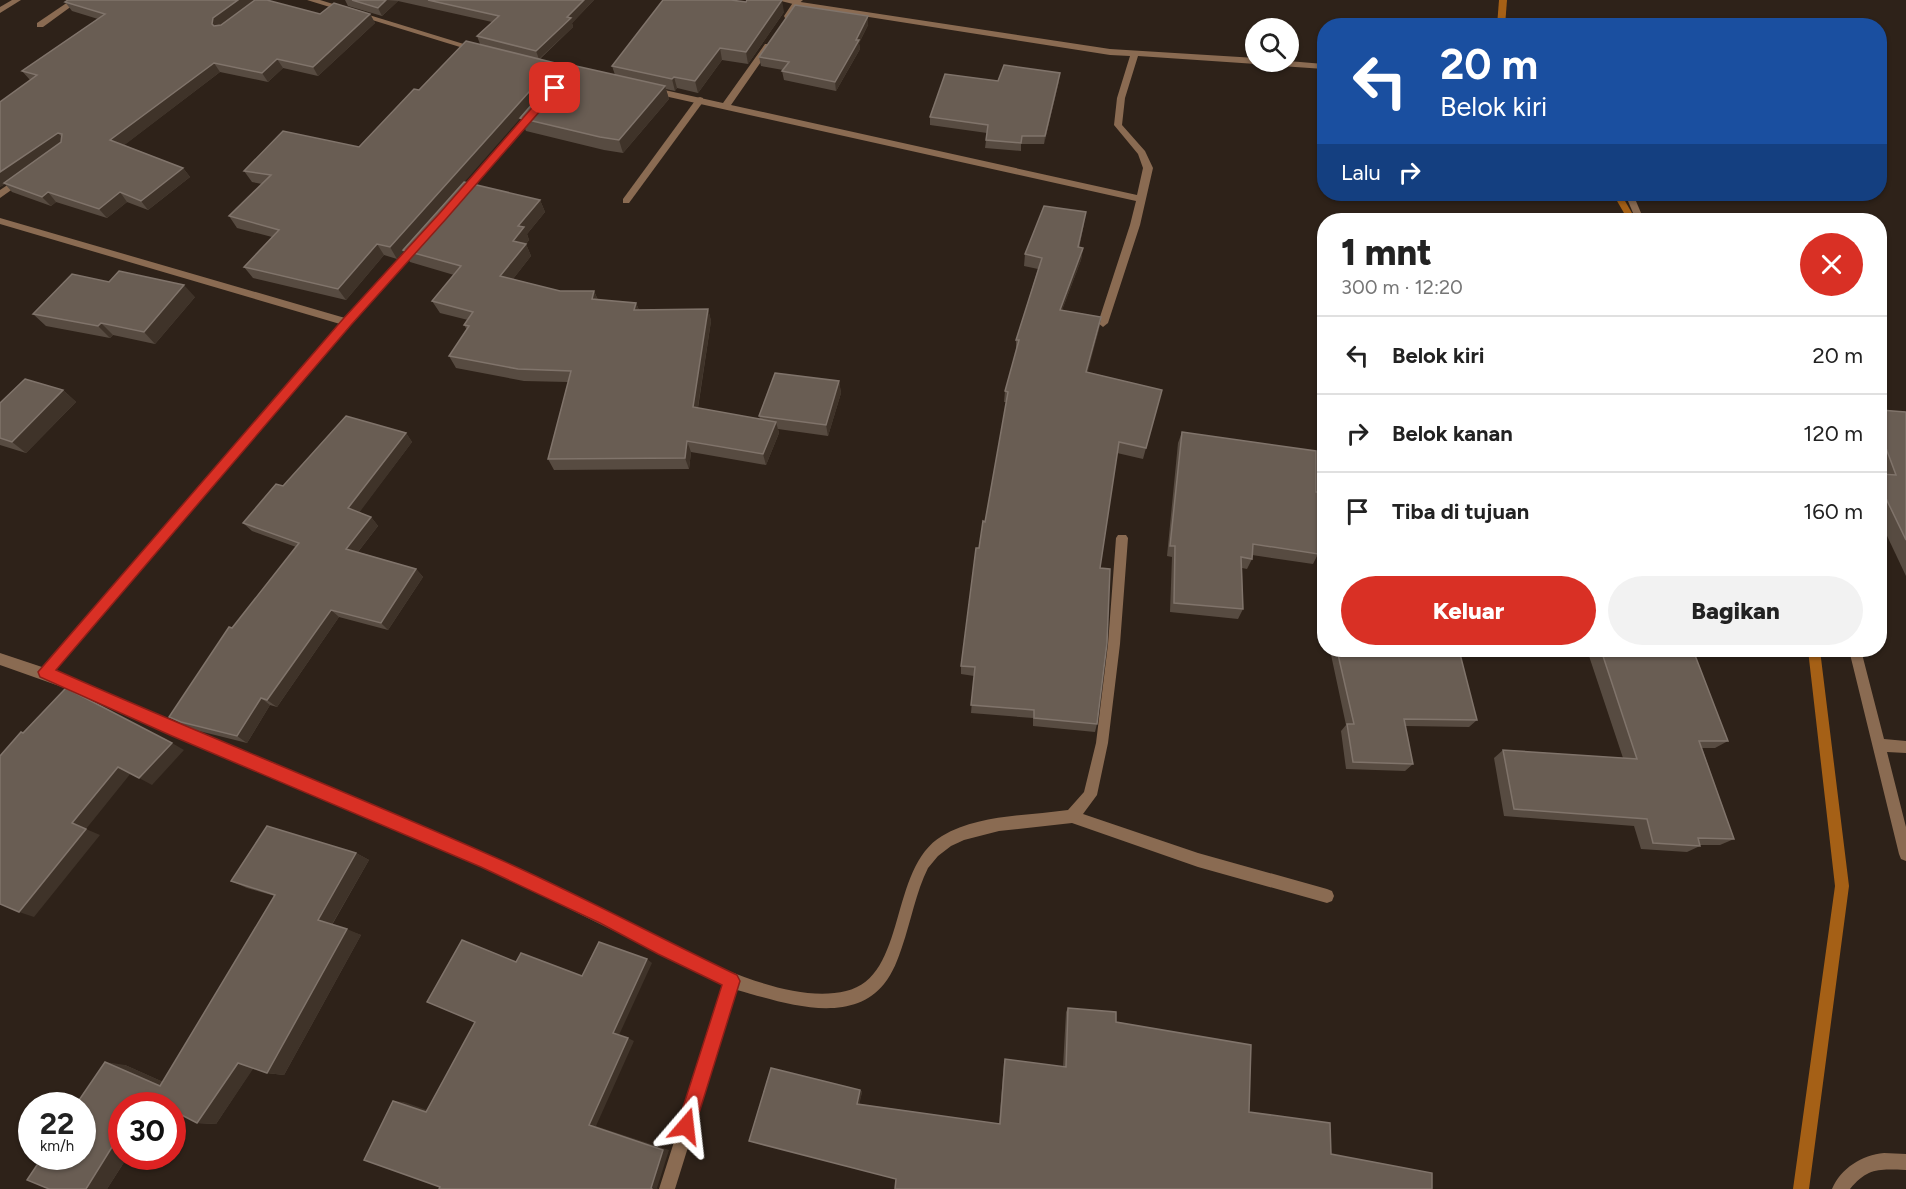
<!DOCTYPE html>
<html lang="id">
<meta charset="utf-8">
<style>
:root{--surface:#fff;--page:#f2f2f2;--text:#222;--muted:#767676;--line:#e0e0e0;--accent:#d93025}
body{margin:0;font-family:Figtree,sans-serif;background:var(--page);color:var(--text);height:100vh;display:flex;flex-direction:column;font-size:22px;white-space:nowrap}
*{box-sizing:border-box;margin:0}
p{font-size:20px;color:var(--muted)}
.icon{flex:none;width:33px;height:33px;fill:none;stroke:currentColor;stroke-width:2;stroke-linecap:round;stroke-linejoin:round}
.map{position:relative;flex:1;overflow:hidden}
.drawer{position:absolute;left:1317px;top:213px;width:570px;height:444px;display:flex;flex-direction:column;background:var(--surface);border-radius:24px;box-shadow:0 2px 4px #0004}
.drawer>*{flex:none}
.top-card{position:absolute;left:1317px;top:18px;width:570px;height:183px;border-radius:24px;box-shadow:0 2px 4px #0004;background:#1a4fa0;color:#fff;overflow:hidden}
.controls{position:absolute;left:1245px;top:18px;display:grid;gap:12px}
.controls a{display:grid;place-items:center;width:54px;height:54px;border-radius:50%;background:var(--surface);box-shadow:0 2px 4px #0004;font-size:30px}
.speed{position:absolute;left:18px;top:1092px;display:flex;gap:12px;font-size:30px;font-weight:700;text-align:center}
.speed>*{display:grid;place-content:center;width:78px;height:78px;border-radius:50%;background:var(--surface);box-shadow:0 2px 4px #0004;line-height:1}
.speed small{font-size:15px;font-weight:400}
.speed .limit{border:9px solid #d22;background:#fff;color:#111}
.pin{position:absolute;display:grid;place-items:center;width:51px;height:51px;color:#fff;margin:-26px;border-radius:12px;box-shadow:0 3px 9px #0006}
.me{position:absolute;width:66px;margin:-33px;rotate:17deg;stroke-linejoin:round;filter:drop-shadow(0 0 4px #0008)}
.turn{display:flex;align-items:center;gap:21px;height:126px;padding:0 24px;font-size:27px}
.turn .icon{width:78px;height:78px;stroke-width:2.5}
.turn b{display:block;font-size:42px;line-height:51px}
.then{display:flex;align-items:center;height:57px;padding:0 24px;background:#0003;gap:12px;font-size:22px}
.round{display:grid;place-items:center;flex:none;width:63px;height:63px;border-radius:32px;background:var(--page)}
.headline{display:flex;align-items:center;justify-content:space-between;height:102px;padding:0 24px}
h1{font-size:36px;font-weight:800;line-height:45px}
.button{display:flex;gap:12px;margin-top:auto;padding:12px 24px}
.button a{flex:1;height:69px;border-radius:36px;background:var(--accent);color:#fff;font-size:24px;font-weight:800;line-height:69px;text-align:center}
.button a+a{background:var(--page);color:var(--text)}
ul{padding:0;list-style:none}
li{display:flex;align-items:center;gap:18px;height:78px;padding:0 24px;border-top:2px solid var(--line)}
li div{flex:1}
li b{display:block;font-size:22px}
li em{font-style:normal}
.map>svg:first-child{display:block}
</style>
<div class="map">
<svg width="1906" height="1189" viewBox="0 0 1906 1189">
<rect width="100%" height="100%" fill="#2e2219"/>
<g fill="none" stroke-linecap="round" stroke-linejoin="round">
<g fill="#a56016" fill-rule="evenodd">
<path d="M1499,0H1507L1505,26H1497Z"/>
<path d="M1613,194H1621L1636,220H1628Z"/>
<path d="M1808,650H1820L1849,886L1809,1189H1793L1835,886Z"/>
</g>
<g fill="#8a6b52" fill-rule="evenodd">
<path d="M777,0H803L797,5Z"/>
<path d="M700,97L703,98V102L629,203H623V199L697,98Z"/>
<path d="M21,176L24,177V181L0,198V190Z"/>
</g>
<g fill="#8a6b52" fill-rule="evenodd">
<path d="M12,0H21L0,13V7Z"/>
<path d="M71,0H80L43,27H37V23Z"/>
<path d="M307,0H320L480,49L473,51Z"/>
<path d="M794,1L1110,49L1256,58V62H1260L1256,64L1138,56L1125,98L1122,125L1145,151L1153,168L1140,225L1108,323L1103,327L1098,323L1130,225L1136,201L651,93L647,90L651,87L723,103L765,44H768L772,46L731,105L1137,195L1143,168L1138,154L1114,125L1117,98L1130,56L1110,55L799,6L791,18H785L784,16Z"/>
<path d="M1288,61L1324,64V69L1265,65L1261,62Z"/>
<path d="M533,110L536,111V115L464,197H458V193L530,111Z"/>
<path d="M1625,194H1633L1644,220H1636Z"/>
<path d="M0,218L345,318L415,242H421L423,244L351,325L54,672C112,693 166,721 223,745C312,782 402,817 491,856C534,875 577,896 619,918C678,947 780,1007 846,991C908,977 888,868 942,836C979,814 1027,816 1068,810L1084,792L1096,743L1108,644L1116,538L1118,535H1126L1128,538L1120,644L1108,743L1097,795L1083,814L1198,853L1327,889L1332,891L1334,896L1332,901L1327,903L1198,867L1072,823L999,831L964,840L951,846L938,856L928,868C916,892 911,921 902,947C898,959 893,973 884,984C849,1027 781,1002 737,990L675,1189H659L724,985L482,866L213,753L79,693L0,665V653L42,667L340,324L0,224Z"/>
<path d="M1849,650H1861L1884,739L1906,741V753L1887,752L1906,827V861L1901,859L1899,854Z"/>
<path d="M1884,1153L1906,1154V1170C1880,1169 1868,1167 1850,1189H1832C1841,1168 1862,1155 1884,1153Z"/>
</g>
</g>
<g fill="#574b41">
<path d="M345,0H594L572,23L573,27L540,59L559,74L615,75L612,66L784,12L748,64L722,60L698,93L677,88L675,91L666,89L669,99L623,153L604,150L526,131L520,118L461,185L540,200L545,212L527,234L529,240L526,244L531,256L513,279L560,291H594L598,300L636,303L639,310L708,309L711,321L698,408L760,419L759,416L839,381L841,393L828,436L778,429L779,433L766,465L691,452L689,469L554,470L548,459L568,382L524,381L456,368L449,356L467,330L464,325L468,320L440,313L432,301L454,275L410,262L403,251L397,259L384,255L346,300L253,278L244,267L272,237L237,228L229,216L262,184L252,182L244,171L359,147L419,90L480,44L477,36L492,22L398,1L382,16L348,6Z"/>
<path d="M65,2L320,14H370L375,23L318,76L283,68L268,82L220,72L124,145L183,168L190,177L148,210L127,202L107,218L56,202L51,206L12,192L5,184L0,187L30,80L22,71L98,19L72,11Z"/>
<path d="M868,16V25L859,43L860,49L836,91L784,80L782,71L783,70L761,66L759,57Z"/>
<path d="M998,81H1059L1044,144H1021V151L985,148L987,133L930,125V117Z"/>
<path d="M1084,224L1079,248H1083L1081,260L1062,310L1101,317L1099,329L1087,372L1162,390L1143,459L1117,453L1100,568L1097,724L1095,732L1033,726V718L971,713L974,676L961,674V666L979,548L985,522L1007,402H1004L1005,391L1016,351V340L1038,269L1024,266L1025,254Z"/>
<path d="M195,297L155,344L113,335L110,338L46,326L33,314Z"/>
<path d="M63,390L76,402L26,453L0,445V403Z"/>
<path d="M1880,410L1906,412V576L1880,521Z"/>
<path d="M1182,432L1316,492L1318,554L1313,564L1252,555V559L1247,569L1242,568L1243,609L1238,619L1170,612L1172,557L1167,556L1178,443Z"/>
<path d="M406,433L412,442L359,512L371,517L378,526L358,552L416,569L423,577L388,630L339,617L277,707L270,705L247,743L191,729L169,717L232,628L296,547L252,531L243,523L283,486Z"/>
<path d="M1330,650H1459L1477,720L1469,727L1405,726L1413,764L1405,771L1346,769L1341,731L1346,725Z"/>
<path d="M1587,650H1693L1728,741L1715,748H1702L1734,839L1720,845H1700V846L1687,852L1641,849L1634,826L1504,816L1494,758L1503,750L1623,758Z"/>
<path d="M356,853L369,860L332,925L361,935L284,1075L267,1073L253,1068L216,1124L197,1123L172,1106H122L128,1156L107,1189H49L82,1156L125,1065L163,1082L275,896L247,888L231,881Z"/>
<path d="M1068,1008L1116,1022L1251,1045L896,1179L749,1141L860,1090L862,1092L859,1104L999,1124L1004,1062L1005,1059L1063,1067L1066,1012Z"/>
</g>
<g fill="#3f3329">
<path d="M238,0H256L218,33L212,24L213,18Z"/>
<path d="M386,0L398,1L382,16L378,8Z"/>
<path d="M584,0H594L572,23L573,27L539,59L536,51Z"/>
<path d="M782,0L784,12L748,64L746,52Z"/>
<path d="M370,14L375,23L318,76L313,67Z"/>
<path d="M868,16V25L859,43L860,49L836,91L835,82Z"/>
<path d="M720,48L722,60L698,93L695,81Z"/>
<path d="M277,59L283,68L268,82L262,73Z"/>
<path d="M214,63L220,72L118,150L110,140Z"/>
<path d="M555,63L559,74L397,259L390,247Z"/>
<path d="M1060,73L1059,81L1044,144L1045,136Z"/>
<path d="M674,77L677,88L675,91L672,79Z"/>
<path d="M665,86L669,99L623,153L619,140Z"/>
<path d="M58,133L66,142L4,183L5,184L0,187V172Z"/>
<path d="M183,168L190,177L148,210L141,201Z"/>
<path d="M48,192L56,202L51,206L42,197Z"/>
<path d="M120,192L127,202L107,218L99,209Z"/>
<path d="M540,200L545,212L527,234L529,240L526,244L531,256L506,288L500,276L518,226Z"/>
<path d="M1086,212L1084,224L1076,259L1078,247Z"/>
<path d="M377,244L384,255L346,300L338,289Z"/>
<path d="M1083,248L1081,260L1058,321L1060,310Z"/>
<path d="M184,285L195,297L155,344L144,332Z"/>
<path d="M594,291L599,303L592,299Z"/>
<path d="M636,303L641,315L634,310Z"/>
<path d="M708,309L711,321L696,419L693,407Z"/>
<path d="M1101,317L1099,329L1085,383L1086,372Z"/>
<path d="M101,323L113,335L110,338L98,326Z"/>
<path d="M839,381L841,393L828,436L826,425Z"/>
<path d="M63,390L76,402L26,453L12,442Z"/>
<path d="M776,422L779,433L766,465L763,454Z"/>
<path d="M406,433L412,442L356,517L348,508Z"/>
<path d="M687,441L691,452L689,469L685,458Z"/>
<path d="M371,517L378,526L354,557L346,549Z"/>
<path d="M416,569L423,577L388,630L381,623Z"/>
<path d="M331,610L339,617L277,707L267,700Z"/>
<path d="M261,698L270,705L247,743L237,736Z"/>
<path d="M172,743L184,750L152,785L139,778Z"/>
<path d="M118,767L131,773L86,829L72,823Z"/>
<path d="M86,829L100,835L34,917L19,912Z"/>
<path d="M356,853L369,860L331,926L318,920Z"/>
<path d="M347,929L361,935L284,1075L267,1073Z"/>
<path d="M647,959L652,963L619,1035L613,1033Z"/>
<path d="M628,1038L634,1041L596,1126L669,1150L657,1188L658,1189H652L589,1125Z"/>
<path d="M105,1062L125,1065L179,1089L160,1086Z"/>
<path d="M238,1063L255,1066L216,1124L197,1123Z"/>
<path d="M860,1090L862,1092L859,1106L857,1104Z"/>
<path d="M393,1101L404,1102L436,1113L426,1112Z"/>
<path d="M156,1102L172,1106H154Z"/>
<path d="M112,1147L122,1148V1156H128L107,1189H86Z"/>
</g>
<g fill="#695d53" stroke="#80746b" stroke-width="1.5">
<path d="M68,0H238L213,18L212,24L214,26L221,25L255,0H267L320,14L334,3L370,14L313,67L277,59L262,73L214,63L110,140L183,168L141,201L120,192L99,209L48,192L42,197L4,183L61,142L62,134L58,133L0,172V102L37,75L22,71L105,14L65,2Z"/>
<path d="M352,0H386L378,8Z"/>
<path d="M428,0H584L567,17L571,18L536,51L477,36L499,16Z"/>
<path d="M663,0H731L746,2L747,0H782L746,52L720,48L695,81L674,77L672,79L612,66Z"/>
<path d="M795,5L868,16L856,40H859L835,82L782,71L789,62L759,57Z"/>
<path d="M466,41L555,63L390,247L377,244L338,289L244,267L279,230L229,216L271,175L244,171L283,131L359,147L414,89L419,90Z"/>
<path d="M567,64L665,86L619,140L600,137L520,118Z"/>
<path d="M1004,65L1060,73L1045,136H1022L1021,143L986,140L988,125L930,117L945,74L998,81Z"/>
<path d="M464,182L540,200L518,226L524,227L513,241L526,244L500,276L560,291H594L592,299L636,303L634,310L708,309L693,407L776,422L763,454L687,441L685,458L548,459L571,371L518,369L449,356L469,326L464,325L473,312L432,301L461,266L403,250Z"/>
<path d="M1044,206L1086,212L1078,247L1083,248L1060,310L1101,317L1086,372L1162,390L1146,448L1119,442L1100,568L1110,569L1107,643L1097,724L1034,718V710L971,705L975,667L961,666L976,548H979L983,521L985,522L1008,392L1005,391L1019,340H1016L1042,258L1025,254Z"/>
<path d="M119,271L184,285L144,332L101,323L98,326L33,314L72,274L109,282Z"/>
<path d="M775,373L839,381L826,425L759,416Z"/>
<path d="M25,379L63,390L12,442L0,438V403Z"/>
<path d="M1880,410L1906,412V540L1880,486V474L1896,475L1880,432Z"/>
<path d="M346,416L406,433L348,508L371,517L346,549L416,569L381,623L331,610L267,700L261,698L237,736L181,722L169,717L229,627L232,628L299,543L243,523L276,484L283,486Z"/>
<path d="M1182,432L1316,451V492H1320L1318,554L1253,544L1252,559L1241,557L1243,609L1174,603L1175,546H1170Z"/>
<path d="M1337,650H1459L1477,720L1404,719L1413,764L1353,762L1347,724H1354Z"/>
<path d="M1601,650H1693L1728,741H1699L1734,839L1698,838L1700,846L1653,843L1647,819L1514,809L1503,750L1637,759Z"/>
<path d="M66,688L172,743L139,778L118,767L72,823L86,829L19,912L0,904V756L21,732L23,733Z"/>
<path d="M267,826L356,853L318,920L347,929L267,1073L238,1063L197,1123L172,1110V1106H163L156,1102L154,1106H122V1152L112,1147L86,1189H49L27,1180L43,1156H82V1106H75L105,1062L160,1086L275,895L231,881Z"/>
<path d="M462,940L516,962L521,953L582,976L599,942L647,959L613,1033L628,1038L589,1125L663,1150L651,1188L652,1189H439L440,1187L364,1160L393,1101L426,1112L475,1022L427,1002Z"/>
<path d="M1068,1008L1116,1012V1022L1251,1045L1249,1112L1330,1123L1331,1154L1432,1173V1189H895L896,1179L749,1141L771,1068L860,1090L857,1104L1000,1124L1005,1059L1066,1067Z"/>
</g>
<path fill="#d93025" stroke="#8d1f18" stroke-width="1.5" d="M551,86L560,88L446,219L351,325L56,670C200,734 348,792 492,856C575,892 655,936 737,975L740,981L695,1126L693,1132L686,1135L680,1132L677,1126L722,985L658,954L600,923L481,867L172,736L40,677L38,672L343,319L439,214Z"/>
</svg>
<div class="controls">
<a><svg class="icon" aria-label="search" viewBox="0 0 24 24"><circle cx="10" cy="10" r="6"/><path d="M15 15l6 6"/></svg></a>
</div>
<div class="speed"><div>22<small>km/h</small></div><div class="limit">30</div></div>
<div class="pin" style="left:555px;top:88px;background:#d93025"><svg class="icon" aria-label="arrive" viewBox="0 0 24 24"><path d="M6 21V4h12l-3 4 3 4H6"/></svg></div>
<svg class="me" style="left:686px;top:1126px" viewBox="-20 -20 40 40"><path d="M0-17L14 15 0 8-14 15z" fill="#d93025" stroke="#fff" stroke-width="4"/></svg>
<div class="top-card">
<div class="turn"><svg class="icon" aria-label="left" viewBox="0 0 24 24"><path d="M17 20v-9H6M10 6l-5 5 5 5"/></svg><div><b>20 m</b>Belok kiri</div></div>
<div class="then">Lalu<svg class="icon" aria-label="right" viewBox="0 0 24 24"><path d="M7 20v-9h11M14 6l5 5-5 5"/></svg></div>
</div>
<section class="drawer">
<div class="headline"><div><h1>1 mnt</h1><p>300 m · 12:20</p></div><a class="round" style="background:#d93025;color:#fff"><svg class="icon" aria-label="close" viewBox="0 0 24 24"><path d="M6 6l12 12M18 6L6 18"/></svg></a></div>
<ul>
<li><svg class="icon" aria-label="left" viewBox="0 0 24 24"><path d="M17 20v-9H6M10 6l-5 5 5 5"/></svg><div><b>Belok kiri</b></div><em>20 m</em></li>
<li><svg class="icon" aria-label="right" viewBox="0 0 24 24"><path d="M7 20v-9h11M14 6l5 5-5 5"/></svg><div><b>Belok kanan</b></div><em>120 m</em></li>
<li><svg class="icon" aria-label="arrive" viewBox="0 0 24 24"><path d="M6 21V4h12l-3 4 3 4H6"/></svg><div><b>Tiba di tujuan</b></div><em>160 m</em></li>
</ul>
<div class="button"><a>Keluar</a><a>Bagikan</a></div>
</section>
</div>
